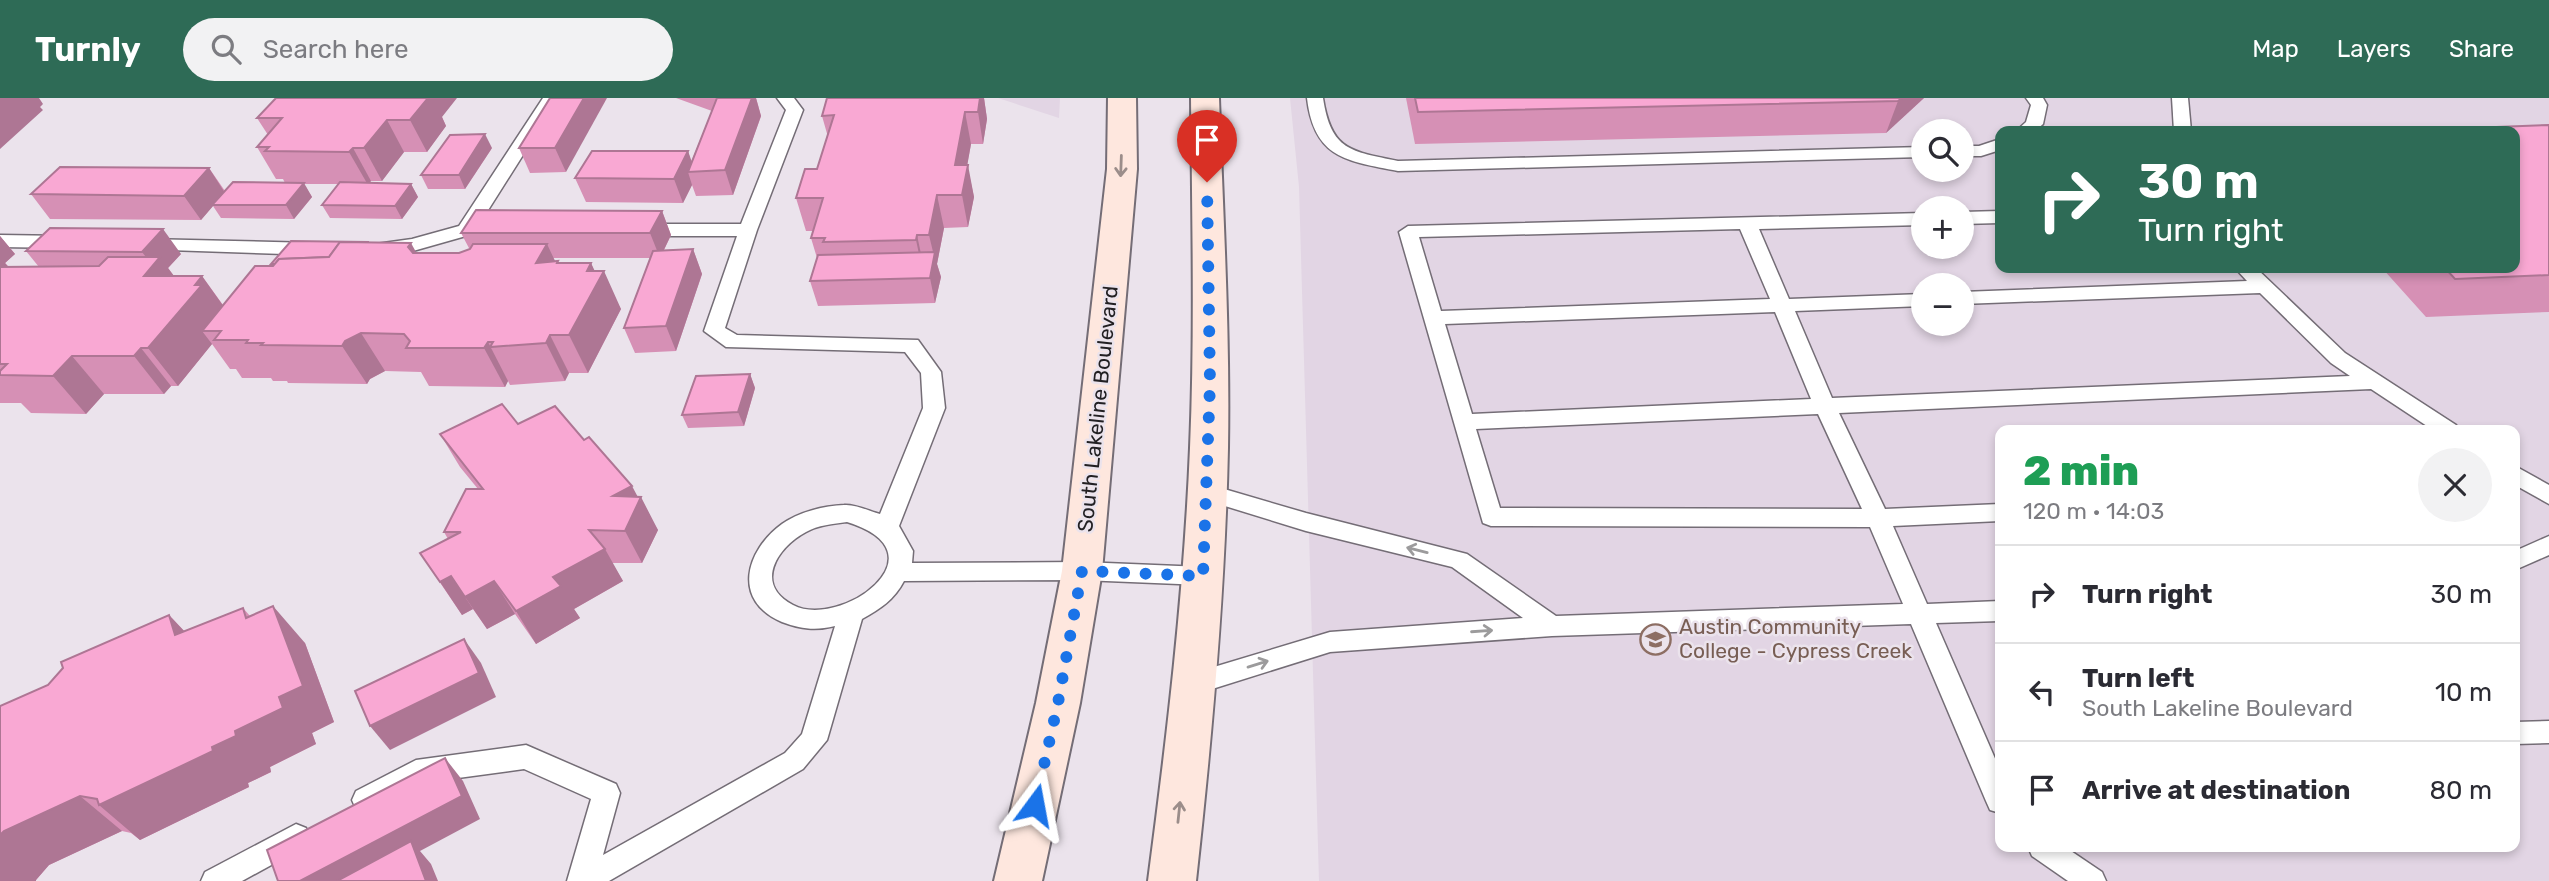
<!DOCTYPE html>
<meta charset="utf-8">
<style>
:root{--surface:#fff;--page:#f2f2f3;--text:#2b2b33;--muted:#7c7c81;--line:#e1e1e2;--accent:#2e6b56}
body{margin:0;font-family:Rubik,sans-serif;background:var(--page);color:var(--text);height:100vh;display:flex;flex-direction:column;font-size:26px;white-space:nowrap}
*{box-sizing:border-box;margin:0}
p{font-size:23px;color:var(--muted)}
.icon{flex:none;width:38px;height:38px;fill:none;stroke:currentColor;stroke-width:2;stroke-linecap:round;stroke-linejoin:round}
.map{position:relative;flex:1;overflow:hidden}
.details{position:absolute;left:1995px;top:327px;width:525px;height:427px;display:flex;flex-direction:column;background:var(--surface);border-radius:14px;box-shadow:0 4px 10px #0003}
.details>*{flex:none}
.banner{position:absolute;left:1995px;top:28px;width:525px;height:147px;border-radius:14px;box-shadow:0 4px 10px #0003;background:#2e6b56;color:#fff;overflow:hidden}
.controls{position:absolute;left:1911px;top:21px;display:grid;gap:14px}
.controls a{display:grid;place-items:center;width:63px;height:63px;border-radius:50%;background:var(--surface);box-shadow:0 4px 10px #0003;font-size:35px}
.pin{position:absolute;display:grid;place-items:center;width:60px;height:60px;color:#fff;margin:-72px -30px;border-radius:50% 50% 50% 0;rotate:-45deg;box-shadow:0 0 7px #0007}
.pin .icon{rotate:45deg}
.me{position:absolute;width:77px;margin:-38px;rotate:13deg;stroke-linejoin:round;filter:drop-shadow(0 0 5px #0008)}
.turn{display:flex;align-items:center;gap:24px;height:147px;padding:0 28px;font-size:32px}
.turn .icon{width:91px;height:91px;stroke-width:2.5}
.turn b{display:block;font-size:49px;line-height:60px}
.round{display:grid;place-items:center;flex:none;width:74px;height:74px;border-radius:37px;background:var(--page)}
.head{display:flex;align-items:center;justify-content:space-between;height:119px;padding:0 28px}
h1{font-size:42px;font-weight:800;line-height:52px;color:#1e9e55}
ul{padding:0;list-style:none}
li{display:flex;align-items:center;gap:21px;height:98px;padding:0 28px;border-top:2px solid var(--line)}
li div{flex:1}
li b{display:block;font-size:26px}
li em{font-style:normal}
header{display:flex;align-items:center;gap:42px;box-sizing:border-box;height:98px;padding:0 35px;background:var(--accent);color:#fff}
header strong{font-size:33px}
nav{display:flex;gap:38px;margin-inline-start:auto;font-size:24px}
.search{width:490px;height:63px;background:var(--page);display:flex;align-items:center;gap:18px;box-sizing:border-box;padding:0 24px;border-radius:38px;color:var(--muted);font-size:26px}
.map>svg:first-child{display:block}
</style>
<header>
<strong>Turnly</strong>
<div class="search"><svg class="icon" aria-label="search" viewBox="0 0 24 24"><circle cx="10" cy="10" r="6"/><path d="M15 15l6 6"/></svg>Search here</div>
<nav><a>Map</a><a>Layers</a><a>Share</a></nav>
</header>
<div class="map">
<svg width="2549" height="783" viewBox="0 0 2549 783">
<rect width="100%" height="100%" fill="#ebe3ec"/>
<g fill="#e2d5e4" fill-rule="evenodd">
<path d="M998,0H1060L1059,20Z"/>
<path d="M1290,0H2549V783H1319L1299,89ZM1923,33H1962V72H1923ZM2000,33H2515V170H2000ZM1923,110H1962V149H1923ZM1923,187H1962V226H1923ZM2000,332H2515V749H2000Z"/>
</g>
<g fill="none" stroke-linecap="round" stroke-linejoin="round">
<defs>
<g id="service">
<path d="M543,0H559L473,136L413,153L376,154L373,150L376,146L412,141L459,128Z"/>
<path d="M777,0H794L803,12L757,132L725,230L737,237L918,242L941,274L945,310L899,428L913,453L912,465L1082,464L1203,469L1212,471L1215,478L1212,485L1203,487L1082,482L904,483C894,502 880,511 862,521L827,642L803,671L609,783H567L591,701L524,671L421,685L366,714L356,711L352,702L356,693L416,662L526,647L616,686L620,695L603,757L785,655L802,636L835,528C815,533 801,531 782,524C732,503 745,453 782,426C799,414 823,408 844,407C855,406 869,413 880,416L923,310L921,275L905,254L726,249L704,233L737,138H641L632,132L641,126H741L786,12ZM847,424C948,455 840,532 793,507C754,487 776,450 806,434C818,427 833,426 847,424Z"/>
<path d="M1307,0H1323C1331,53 1351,53 1398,63L1923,49V59L1398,73C1346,63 1314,60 1307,0Z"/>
<path d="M2026,0H2043L2047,7L2043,26L2035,33H2016L2026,24L2031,7Z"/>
<path d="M2172,0H2188L2191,33H2174Z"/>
<path d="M2000,41V52L1981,58H1962V48H1979Z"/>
<path d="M2000,113V125L1962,126V114Z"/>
<path d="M1923,115V127L1759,131L1789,201L1923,196V208L1795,213L1832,300L2350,278L2331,265L2260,195L1962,206V194L2247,183L2235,170H2256L2345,255L2456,327L2459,332H2433L2371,291L1839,315L1885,411L2000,406V423L1893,428L1927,506L2000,503V523L1936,525L2000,672V715L1990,712L1986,703L1911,526L1552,538L1330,554L1193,597L1184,594L1180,586L1184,578L1330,534L1523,520L1452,469L1306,433L1199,400L1196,394L1199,388L1207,386L1306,415L1467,456L1556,518L1903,506L1870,429L1491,428L1483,425L1399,134L1408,128ZM1740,131L1770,201L1441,213L1419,139ZM1775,214L1811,301L1472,316L1445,226ZM1818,316L1862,411L1500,410L1476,331Z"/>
<path d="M0,137L66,138L75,144L66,150L0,149Z"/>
<path d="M146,141L314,145L324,151L314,157L139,151L136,147L139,143Z"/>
<path d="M2515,368L2549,387V406L2515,387Z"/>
<path d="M2549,438V457L2515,472V453Z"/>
<path d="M2549,623V645L2515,646V624Z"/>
<path d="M296,726L306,730L310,739L306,748L242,783H201L205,774Z"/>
<path d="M2028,749H2065L2102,774L2106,783H2068L2032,758Z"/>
</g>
<g id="secondary">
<path d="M1108,0H1136L1137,71L1102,473L1080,605L1042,783H994L1036,605L1062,473L1107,71Z"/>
<path d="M1191,0H1219C1223,117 1230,233 1228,350C1225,495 1212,639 1196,783H1148C1167,639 1184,495 1190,350C1195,233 1192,117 1191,0Z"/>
</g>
</defs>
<use href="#service" stroke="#746d76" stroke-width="3"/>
<use href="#secondary" stroke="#746d76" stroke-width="4"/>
<use href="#service" fill="#fff" fill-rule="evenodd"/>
<use href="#secondary" fill="#fee7de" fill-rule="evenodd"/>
</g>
<g fill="#d690b5">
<path d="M550,0L566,74L530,75L519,50Z"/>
<path d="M676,0H756L761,18L733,97L696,98L692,87L683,105L586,104L575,80L688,53L691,64L712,13Z"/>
<path d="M984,0L987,21L983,46H971L967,67L974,99L968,129L944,130L937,166L941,179L935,205L818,208L810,183L817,160L811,140L813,133H806L796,100L817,71L828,39L822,18Z"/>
<path d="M1406,0H1924L1886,35L1415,46Z"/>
<path d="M442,19L446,28L427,54H404L382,83H371L369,85L411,86L418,99L402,121L330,120L322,107L339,86H304L312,99L294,121L221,120L213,108L201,122L50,121L31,96L209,70L225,93L285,85L283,81H276L257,49L268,37L257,20Z"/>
<path d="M2549,27V214L2426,219L2382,170H2515Z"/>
<path d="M492,50L465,91H428L421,77Z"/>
<path d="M662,113L671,137L664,152L693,151L702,176L676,253L635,255L624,230L650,160H553L555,163L559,165H591L594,173L621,211L588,275H569L565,283L510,287L508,283L505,289L429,288L421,274L385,273L370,281L367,286L288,285L287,283H273L271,280H242L236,271H230L212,246L178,288H171L164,296H104L86,316L31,315L21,305H0V138L15,156L5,165L9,169H39L26,153L50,130L181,156L168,170L174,178H202L223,207L273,168L271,166L369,144L417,155H459L470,152L461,135Z"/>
<path d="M750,276L755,290L744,328L688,330L682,317Z"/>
<path d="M518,326L584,342L637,399L658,432L642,465H612L623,483L574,511L580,520L536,546L515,516L487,531L473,511L462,517L420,455L448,441L444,434L478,391L460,369L440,336Z"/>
<path d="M243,510L250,518L305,545L334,624L312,635L316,646L270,669L271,674L248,685L249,689L140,742L131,735L122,733L49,767L36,782L0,783L48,587L169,517L184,533Z"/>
</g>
<g fill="#ae7694">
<path d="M0,0H39L43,6L40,9L43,12L0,51Z"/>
<path d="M421,0H457L442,19L446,28L427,54L410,22Z"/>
<path d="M584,0H607L566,74L555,50Z"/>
<path d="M752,0H756L761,18L733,97L725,72Z"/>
<path d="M980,0H984L987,21L983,46L978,14Z"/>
<path d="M1902,0H1924L1886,35L1898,3Z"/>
<path d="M965,14L971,46L962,97L955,67Z"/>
<path d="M387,22L404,54L382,83L364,50Z"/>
<path d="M485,36L492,50L465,91L459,77Z"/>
<path d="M353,50L371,83L368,87L349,54Z"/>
<path d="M688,53L695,73L688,74L692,87L683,105L674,81Z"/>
<path d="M968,67L974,99L968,129L962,97Z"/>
<path d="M209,70L225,95L212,107L213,108L201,122L184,98Z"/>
<path d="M304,85L312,99L294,121L286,107Z"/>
<path d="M411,86L418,99L402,121L395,108Z"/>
<path d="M937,97L944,130L937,166L941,179L935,205L930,180L934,158L929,137Z"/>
<path d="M662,113L671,137L660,160L650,135Z"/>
<path d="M163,131L181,156L168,170L188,197L144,178L153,168L142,154Z"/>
<path d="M917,137L924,170L923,175L916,142Z"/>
<path d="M0,138L15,156L5,165L33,198L0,179Z"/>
<path d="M411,145L432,183L408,149Z"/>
<path d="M547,146L565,184L536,165Z"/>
<path d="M693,151L702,176L676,253L666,228Z"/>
<path d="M591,165L599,182L604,173L621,211L588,275L569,237L587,173Z"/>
<path d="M202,178L229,216L202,233L212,246L178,288L148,250Z"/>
<path d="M361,235L385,273L370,281L367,286L342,248L345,243Z"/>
<path d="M550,237L569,275L565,283L546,245Z"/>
<path d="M488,244L508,283L505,289L484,250Z"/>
<path d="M141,250L171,288L164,296L134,258Z"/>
<path d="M72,258L104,296L86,316L53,278Z"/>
<path d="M750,276L755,290L744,328L738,314Z"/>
<path d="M632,388L640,403L641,399L658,432L642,465L625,433L613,398Z"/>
<path d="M605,451L623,483L574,511L580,520L536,546L516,513L553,479Z"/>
<path d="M451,478L473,511L462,517L440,484Z"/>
<path d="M494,483L515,516L487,531L465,499Z"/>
<path d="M273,508L305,545L334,624L312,635L316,646L270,669L271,674L248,685L249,689L140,742L99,707L212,649L279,599Z"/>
<path d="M169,517L204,554L175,537Z"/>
<path d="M464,541L481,565L496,599L390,652L370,628Z"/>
<path d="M445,660L463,683L480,721L420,753L431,766L438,783H300Z"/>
<path d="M80,698L122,733L49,767L36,782V783H0V737L4,733Z"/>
</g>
<g fill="#f9a8d3" stroke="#ae7694" stroke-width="2">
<path d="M276,0H428L410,22H387L364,50H353L349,54L265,53L269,49H257L282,20H257Z"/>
<path d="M550,0H584L555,50H519Z"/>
<path d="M717,0H752L725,72L688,74Z"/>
<path d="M827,0H980L978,14H965L955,67H968L962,97H937L929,137H917L916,142L823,144L825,140H811L823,100H796L805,71H817L834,17L822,18Z"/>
<path d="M1415,0H1902L1898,3L1418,14Z"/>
<path d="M2549,27V177L2455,181L2445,170H2515V33H2391Z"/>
<path d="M485,36L459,77H421L450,37Z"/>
<path d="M592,53H688L674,81L575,80Z"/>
<path d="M60,69L209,70L184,98L31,96Z"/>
<path d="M233,84L304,85L286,107H212Z"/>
<path d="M340,84L411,86L395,108L322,107Z"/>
<path d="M476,112L662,113L650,135H461Z"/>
<path d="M50,130L163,131L142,154L26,153Z"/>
<path d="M291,143L369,144H340L329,159L279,161L275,166H271Z"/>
<path d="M340,144L411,145L408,149L413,155H459L470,151L473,146H547L536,165L558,163L557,165H591L587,173H604L569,237H550L546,245L490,249L493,244H488L484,250H406L410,243L404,236L361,235L345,243L342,248L261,247L263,245H246L248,242H214L221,233H202L255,168H273L279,161L329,159Z"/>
<path d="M693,151L666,228L624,230L653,153Z"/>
<path d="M935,154L930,180L810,183L818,157Z"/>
<path d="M108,159H160L144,178H202L195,187H202L148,250H141L134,258H72L53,278L0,277V273L7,266H0V169L99,168Z"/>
<path d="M750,276L738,314L682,317L696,278Z"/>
<path d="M502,306L518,326L555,308L584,342L589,339L632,388L613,398L641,399L625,433L589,432L605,451L553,479L561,488L516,513L494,483L465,499L451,478L440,484L420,455L461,434H444L466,391H483L440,336Z"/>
<path d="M273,508L303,588L279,599L283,610L235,633L236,638L212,649L213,653L99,707L97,701L80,698L4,733L0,737V608L48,587L63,570L61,564L169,517L175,537L243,510L246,520Z"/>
<path d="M464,541L479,575L370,628L355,593Z"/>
<path d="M445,660L462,698L300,783H278L267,752Z"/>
<path d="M411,743L426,783H337Z"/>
</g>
<defs><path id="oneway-shaft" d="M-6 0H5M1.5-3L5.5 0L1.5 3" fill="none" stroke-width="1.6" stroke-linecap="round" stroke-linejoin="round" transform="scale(1.75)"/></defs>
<g stroke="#9b8d8a">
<use href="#oneway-shaft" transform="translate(1121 68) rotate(92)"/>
<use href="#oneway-shaft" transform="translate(1179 714) rotate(-84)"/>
</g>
<g stroke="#9c9b9c">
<use href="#oneway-shaft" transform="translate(1417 452) rotate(-166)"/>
<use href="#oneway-shaft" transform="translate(1482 533) rotate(-4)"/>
<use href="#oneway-shaft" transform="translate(1258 566) rotate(-17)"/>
</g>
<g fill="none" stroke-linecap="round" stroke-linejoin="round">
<path stroke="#1a73e8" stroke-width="12" stroke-dasharray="0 21.6" d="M1035,707L1058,605L1082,473L1203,478L1210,286L1207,84"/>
</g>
<defs>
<symbol id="university-ring" viewBox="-11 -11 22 22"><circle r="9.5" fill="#ebe3ec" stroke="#8d6e63" stroke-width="1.5"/><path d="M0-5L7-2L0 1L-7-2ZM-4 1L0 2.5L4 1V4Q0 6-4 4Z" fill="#8d6e63"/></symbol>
</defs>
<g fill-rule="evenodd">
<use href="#university-ring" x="1638" y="524" width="35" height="35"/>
</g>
<g text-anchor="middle" stroke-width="5" stroke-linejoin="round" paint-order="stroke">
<g font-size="21" fill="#222023" stroke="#ebe3ec">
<text transform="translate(1098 311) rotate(-84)" y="7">South Lakeline Boulevard</text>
</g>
<g font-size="21" fill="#785e54" stroke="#ebe3ec" text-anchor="start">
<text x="1679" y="536">Austin Community<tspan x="1679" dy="24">College - Cypress Creek</tspan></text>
</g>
</g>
</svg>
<div class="controls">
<a><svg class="icon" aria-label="search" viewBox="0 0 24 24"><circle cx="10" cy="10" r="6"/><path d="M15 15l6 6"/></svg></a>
<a>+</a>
<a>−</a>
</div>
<div class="pin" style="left:1207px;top:84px;background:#d93025"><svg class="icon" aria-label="arrive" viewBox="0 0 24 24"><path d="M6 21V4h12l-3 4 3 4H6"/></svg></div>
<svg class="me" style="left:1035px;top:707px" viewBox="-20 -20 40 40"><path d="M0-17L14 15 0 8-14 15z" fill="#1a73e8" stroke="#fff" stroke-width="4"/></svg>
<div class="banner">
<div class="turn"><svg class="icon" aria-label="right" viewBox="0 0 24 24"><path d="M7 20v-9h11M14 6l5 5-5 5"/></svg><div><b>30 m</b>Turn right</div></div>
</div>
<section class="details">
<div class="head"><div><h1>2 min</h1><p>120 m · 14:03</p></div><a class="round"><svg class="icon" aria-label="close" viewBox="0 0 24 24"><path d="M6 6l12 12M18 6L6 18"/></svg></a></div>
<ul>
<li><svg class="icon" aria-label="right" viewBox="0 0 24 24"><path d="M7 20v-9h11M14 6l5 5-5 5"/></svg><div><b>Turn right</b></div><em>30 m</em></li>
<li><svg class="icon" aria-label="left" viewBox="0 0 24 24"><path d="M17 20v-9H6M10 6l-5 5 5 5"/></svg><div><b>Turn left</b><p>South Lakeline Boulevard</p></div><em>10 m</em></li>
<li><svg class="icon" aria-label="arrive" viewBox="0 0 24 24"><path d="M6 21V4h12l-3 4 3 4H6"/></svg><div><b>Arrive at destination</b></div><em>80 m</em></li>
</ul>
</section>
</div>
